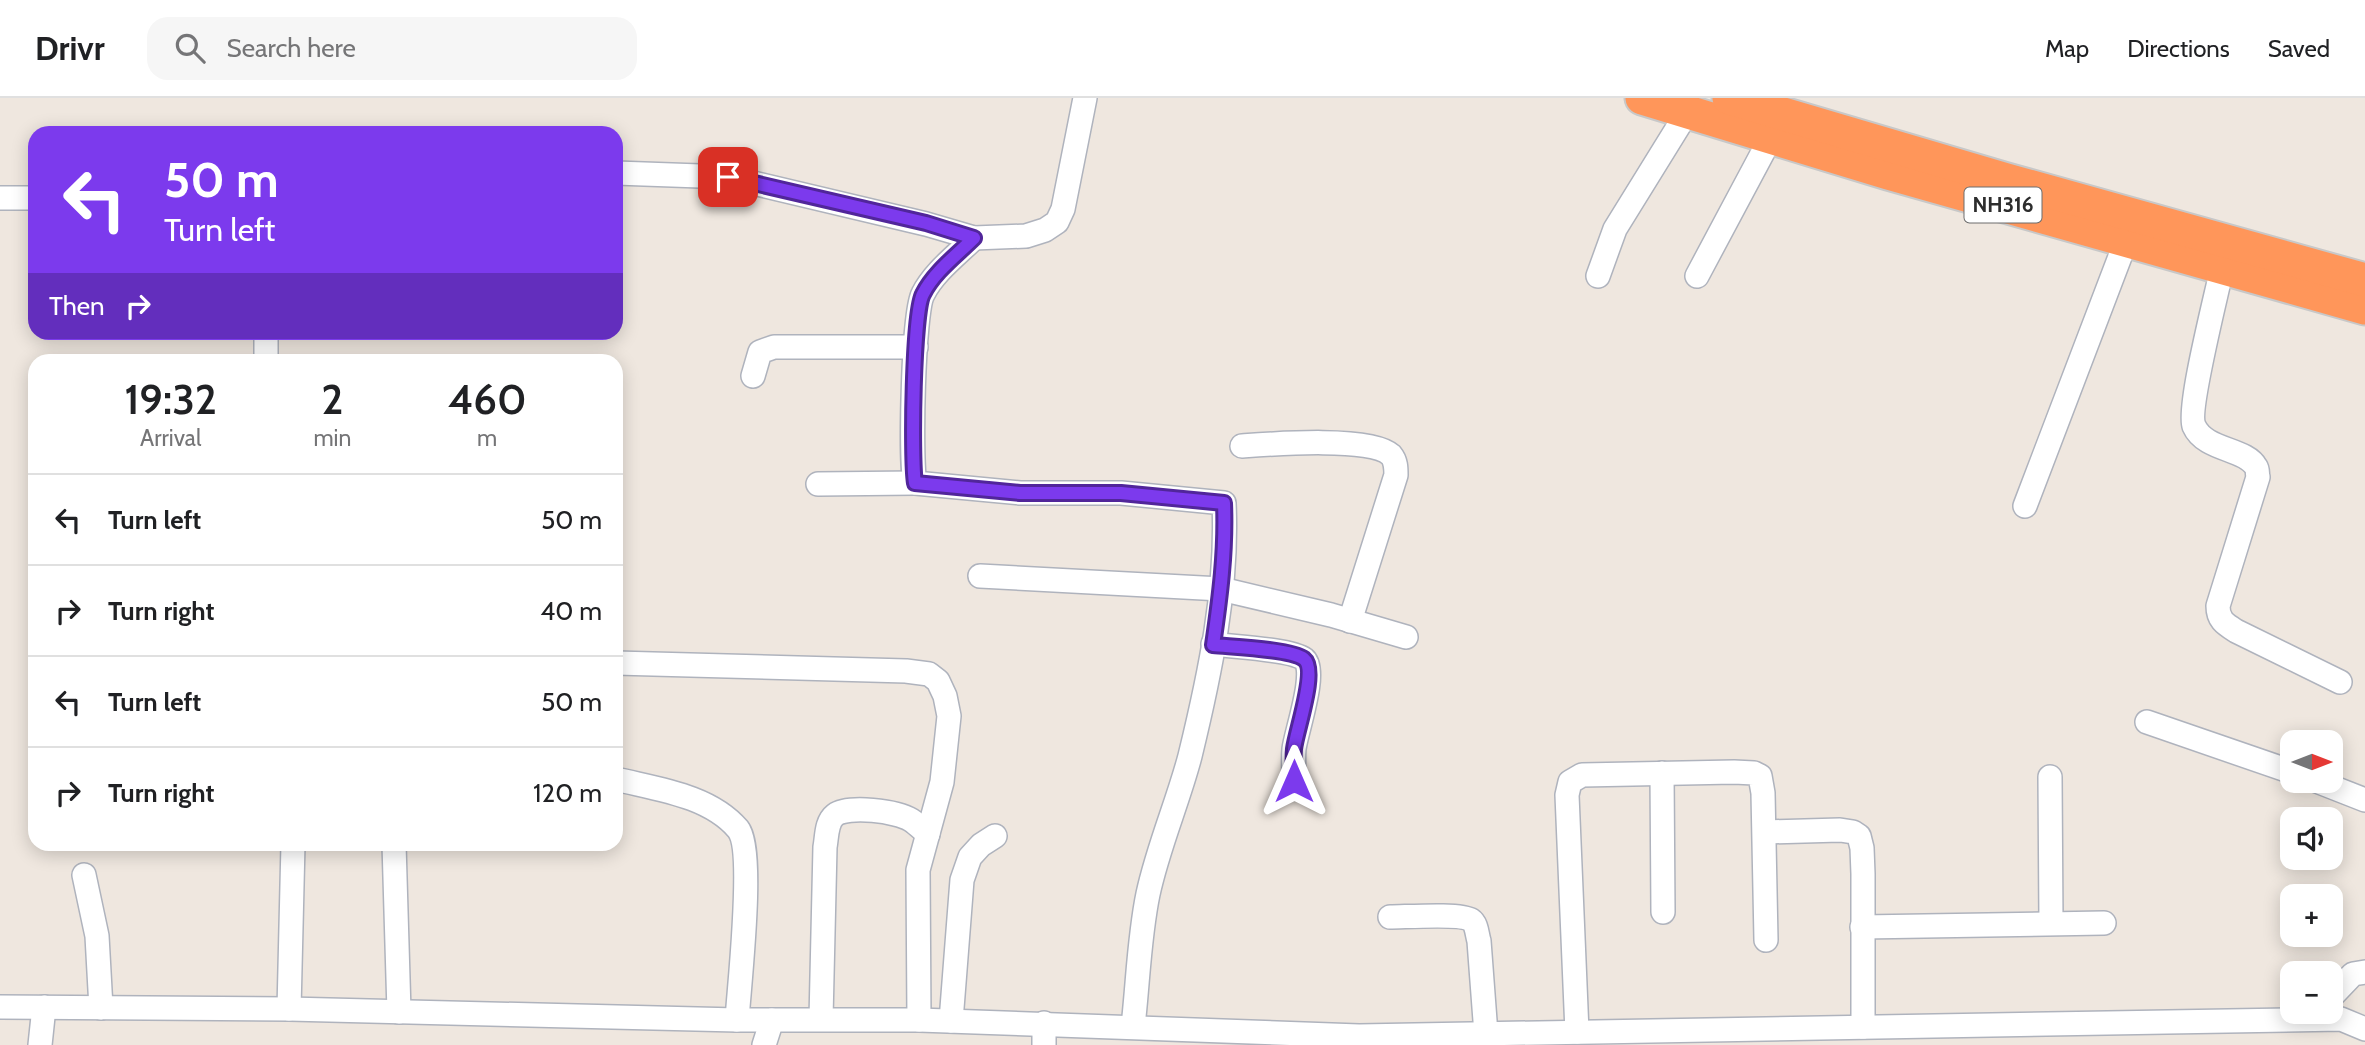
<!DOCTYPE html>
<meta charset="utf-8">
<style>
:root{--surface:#fff;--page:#f6f6f6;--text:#202124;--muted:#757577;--line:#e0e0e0}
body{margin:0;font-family:Cabin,sans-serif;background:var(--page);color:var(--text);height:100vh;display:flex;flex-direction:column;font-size:26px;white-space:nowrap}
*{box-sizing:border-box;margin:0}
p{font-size:23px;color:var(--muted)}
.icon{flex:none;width:38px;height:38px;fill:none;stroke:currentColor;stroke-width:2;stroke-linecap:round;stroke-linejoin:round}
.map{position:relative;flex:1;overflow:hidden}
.side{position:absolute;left:28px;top:256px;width:595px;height:497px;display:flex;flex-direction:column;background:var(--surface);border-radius:21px;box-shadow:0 4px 18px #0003}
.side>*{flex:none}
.guide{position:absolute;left:28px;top:28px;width:595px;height:214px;border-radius:21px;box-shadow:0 4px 18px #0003;background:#7c3aed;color:#fff;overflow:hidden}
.needle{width:46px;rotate:90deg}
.controls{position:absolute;left:2280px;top:632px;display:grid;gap:14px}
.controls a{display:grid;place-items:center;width:63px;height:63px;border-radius:14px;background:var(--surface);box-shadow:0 4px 18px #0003;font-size:35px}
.pin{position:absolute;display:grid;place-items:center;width:60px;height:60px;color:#fff;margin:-30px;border-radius:14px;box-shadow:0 4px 10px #0006}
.me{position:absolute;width:77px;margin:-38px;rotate:0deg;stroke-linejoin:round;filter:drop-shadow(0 0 5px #0008)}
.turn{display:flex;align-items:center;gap:24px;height:147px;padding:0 21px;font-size:32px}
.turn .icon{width:91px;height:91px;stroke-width:2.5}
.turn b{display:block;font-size:49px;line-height:60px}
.then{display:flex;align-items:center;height:66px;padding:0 21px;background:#0003;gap:14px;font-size:26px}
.eta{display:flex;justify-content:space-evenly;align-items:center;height:119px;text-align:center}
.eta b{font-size:42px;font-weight:600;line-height:49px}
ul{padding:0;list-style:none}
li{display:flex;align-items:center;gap:21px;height:91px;padding:0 21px;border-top:2px solid var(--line)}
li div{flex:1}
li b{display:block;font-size:26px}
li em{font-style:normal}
header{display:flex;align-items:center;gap:42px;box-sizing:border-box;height:98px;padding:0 35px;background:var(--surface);border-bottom:2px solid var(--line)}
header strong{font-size:33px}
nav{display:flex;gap:38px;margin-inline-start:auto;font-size:24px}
.search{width:490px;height:63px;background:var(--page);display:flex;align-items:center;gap:18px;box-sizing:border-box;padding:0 24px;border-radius:21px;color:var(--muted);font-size:26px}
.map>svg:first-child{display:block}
</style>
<header>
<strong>Drivr</strong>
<div class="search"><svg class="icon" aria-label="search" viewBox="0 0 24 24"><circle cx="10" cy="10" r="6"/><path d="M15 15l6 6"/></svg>Search here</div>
<nav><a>Map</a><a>Directions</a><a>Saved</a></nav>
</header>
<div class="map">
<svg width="2365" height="947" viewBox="0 0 2365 947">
<rect width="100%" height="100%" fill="#efe7df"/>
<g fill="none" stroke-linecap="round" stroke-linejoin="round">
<defs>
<g id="minor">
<path d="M616,75L728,79L926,126L974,140L1026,138L1045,132L1057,124L1063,111L1085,0"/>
<path d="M0,100H33L35,102"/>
<path d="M974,140C957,157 934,174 923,196C913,214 910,362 915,385L1020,395H1121L1224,405C1228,490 1210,576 1190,658C1178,704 1158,749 1148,796C1139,839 1138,885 1133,928"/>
<path d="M2222,170C2217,195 2187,311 2194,328C2205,353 2246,350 2256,369C2258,372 2257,376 2258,379L2218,508C2218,522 2225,526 2236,533L2340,584"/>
<path d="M1598,178L1615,131L1688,13"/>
<path d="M1697,178L1770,41"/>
<path d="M266,262V234"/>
<path d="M753,278L760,254L774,249H916"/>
<path d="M1242,348C1270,346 1372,338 1391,357C1396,363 1396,370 1396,377L1350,523"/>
<path d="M818,386L915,385"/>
<path d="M2025,408L2126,143"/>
<path d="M980,478L1221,491L1331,517L1406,539"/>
<path d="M1213,546C1233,549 1290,551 1304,561C1318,572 1296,634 1294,651C1293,661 1294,672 1294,683"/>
<path d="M616,565L906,573L929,576L938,583L945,598L949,618L942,684L918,772L919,922"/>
<path d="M2147,624L2292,674"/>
<path d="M1662,675L1663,814"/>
<path d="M2050,679L2051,825"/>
<path d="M616,681C656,691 709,697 738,731C755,752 739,888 737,922"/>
<path d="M2314,682L2365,702"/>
<path d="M1765,734L1840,732L1853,734L1859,738L1862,750L1863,776V929"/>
<path d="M394,746L399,914"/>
<path d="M84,777L97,838L101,910"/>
<path d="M1390,819C1406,819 1460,815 1471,822C1477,826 1477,837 1479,843L1486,936"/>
<path d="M1862,829L2104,825"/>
<path d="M2331,899L2353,876L2365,874"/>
<path d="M0,909L289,911L737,922H919L1359,938L2341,921L2365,931"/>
<path d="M289,911L293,746"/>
<path d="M821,921L825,749C827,739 826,724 835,717C848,707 897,713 911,722C917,726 922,731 928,736"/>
<path d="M951,923L962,782L970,759L981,747L995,738"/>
<path d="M1044,925V947"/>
<path d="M1577,934L1567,697L1570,684L1582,677L1734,674L1754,675L1760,678L1763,695L1766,842"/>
<path d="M40,947L44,909"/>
<path d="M764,947L772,922"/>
</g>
<g id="highway">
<path d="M1642,0L1888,75L2365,210"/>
<path d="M1729,0L2007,82L2365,182"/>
</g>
</defs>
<use href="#minor" stroke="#afb3bd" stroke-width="26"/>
<use href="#highway" stroke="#c8c8c8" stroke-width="37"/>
<use href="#minor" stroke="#fff" stroke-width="23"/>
<use href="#highway" stroke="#ff965a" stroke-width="33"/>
</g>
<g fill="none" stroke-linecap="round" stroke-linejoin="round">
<defs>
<path id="route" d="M728,79L926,125L974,140C957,157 934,174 923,196C913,214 911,361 915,385L1020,395H1121L1224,405C1226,453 1220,499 1213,547C1233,549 1291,551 1304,561C1318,572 1296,633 1294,651C1293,661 1294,672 1294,683"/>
</defs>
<use href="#route" stroke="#51269a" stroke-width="18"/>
<use href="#route" stroke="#7c3aed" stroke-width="12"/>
</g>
<g text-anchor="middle" stroke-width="7" stroke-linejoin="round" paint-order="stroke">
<rect fill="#fff" stroke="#6c6c6c" stroke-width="2" x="1964.5" y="89.5" width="77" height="35" rx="5"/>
<g font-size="21" font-weight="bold" fill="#2d2d2d">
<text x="2003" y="114">NH316</text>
</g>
</g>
</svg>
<div class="controls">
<a><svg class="needle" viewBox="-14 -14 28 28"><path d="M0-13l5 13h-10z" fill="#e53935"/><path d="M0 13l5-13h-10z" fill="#757577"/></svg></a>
<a><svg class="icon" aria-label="sound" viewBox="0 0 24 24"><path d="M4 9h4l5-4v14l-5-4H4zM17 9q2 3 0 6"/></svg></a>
<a>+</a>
<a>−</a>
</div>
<div class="pin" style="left:728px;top:79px;background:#d93025"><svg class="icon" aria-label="arrive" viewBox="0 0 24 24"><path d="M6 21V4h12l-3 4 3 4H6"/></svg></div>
<svg class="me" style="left:1294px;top:683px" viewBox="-20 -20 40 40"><path d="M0-17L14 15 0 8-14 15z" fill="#7c3aed" stroke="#fff" stroke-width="4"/></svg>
<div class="guide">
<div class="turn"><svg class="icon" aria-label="left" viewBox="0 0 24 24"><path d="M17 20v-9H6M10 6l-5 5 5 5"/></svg><div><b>50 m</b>Turn left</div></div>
<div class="then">Then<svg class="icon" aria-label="right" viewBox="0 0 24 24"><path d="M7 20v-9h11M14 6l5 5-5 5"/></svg></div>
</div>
<section class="side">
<div class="eta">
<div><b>19:32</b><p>Arrival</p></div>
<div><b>2</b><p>min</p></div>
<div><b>460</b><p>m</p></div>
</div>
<ul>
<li><svg class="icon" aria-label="left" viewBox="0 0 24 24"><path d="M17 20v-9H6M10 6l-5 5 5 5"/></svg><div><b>Turn left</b></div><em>50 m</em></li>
<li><svg class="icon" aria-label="right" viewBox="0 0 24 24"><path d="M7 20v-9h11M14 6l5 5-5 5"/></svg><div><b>Turn right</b></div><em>40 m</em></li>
<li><svg class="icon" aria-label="left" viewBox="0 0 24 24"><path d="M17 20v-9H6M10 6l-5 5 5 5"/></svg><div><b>Turn left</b></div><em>50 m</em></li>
<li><svg class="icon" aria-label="right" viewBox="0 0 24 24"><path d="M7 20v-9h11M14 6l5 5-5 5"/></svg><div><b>Turn right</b></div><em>120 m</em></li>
</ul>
</section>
</div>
